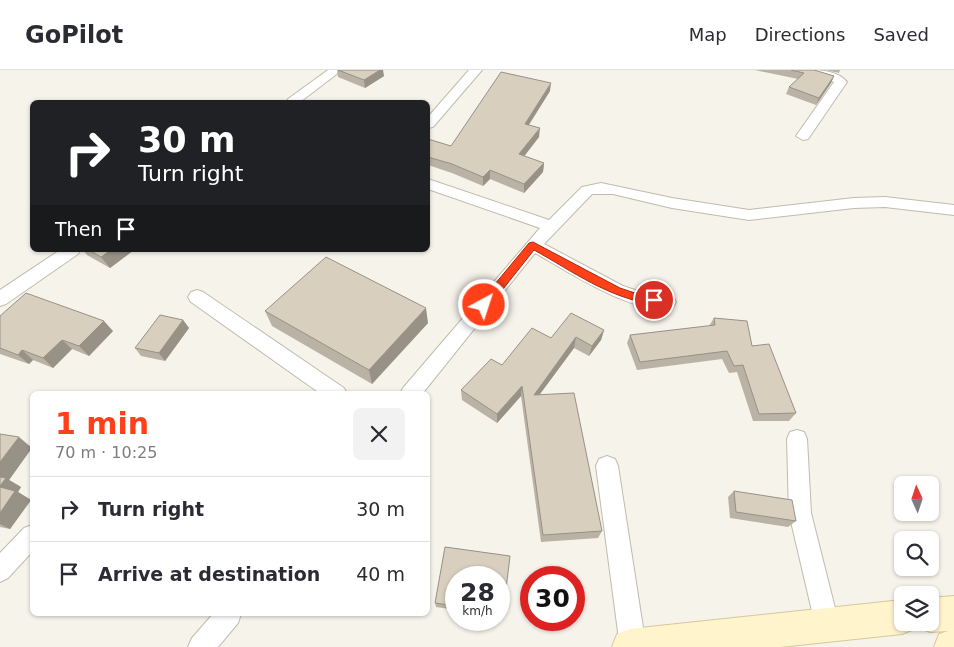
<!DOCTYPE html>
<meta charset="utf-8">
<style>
:root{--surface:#fff;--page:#f2f2f3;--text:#2b2b33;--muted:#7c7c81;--line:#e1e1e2;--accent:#ff4018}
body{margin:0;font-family:"DejaVu Sans",sans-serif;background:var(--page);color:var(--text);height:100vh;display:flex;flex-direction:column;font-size:19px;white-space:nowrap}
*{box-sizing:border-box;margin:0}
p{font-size:16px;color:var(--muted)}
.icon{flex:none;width:28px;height:28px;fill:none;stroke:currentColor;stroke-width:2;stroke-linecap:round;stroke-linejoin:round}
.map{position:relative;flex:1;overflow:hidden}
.sheet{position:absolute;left:30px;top:321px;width:400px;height:225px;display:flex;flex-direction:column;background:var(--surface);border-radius:8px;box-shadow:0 1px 4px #0004}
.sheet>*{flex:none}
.top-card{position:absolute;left:30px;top:30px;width:400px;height:152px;border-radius:8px;box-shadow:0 1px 4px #0004;background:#202124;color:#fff;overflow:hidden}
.needle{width:32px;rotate:357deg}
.controls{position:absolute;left:894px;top:406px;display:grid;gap:10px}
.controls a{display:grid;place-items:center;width:45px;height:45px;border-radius:8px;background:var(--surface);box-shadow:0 1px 4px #0004;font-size:25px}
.speed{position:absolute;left:445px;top:496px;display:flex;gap:10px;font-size:25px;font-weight:700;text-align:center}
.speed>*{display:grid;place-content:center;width:65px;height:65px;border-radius:50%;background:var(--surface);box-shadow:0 1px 4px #0004;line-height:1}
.speed small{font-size:12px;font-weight:400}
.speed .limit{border:8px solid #d22;background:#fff;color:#111}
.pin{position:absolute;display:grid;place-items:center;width:42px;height:42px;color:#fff;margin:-21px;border:2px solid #fff;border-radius:50%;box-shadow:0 1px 5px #0007}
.me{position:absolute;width:55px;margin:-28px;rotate:40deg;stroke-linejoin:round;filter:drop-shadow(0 0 4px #0008)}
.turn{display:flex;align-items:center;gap:18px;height:105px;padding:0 25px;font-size:22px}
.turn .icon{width:65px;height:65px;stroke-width:2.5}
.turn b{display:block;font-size:35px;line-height:42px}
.then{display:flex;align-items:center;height:48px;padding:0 25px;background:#0003;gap:10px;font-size:19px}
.round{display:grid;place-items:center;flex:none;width:52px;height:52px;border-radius:8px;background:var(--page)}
.overview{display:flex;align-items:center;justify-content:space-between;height:85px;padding:0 25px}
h1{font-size:30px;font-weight:800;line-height:38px;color:var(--accent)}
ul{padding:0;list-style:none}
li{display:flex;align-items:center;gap:15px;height:65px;padding:0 25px;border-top:1px solid var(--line)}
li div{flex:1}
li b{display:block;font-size:19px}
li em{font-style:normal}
header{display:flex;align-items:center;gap:30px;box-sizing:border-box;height:70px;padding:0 25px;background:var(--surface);border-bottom:1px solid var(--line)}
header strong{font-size:24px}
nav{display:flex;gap:28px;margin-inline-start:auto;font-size:18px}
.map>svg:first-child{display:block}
</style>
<header>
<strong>GoPilot</strong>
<nav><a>Map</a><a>Directions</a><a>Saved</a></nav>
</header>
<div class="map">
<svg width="954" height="577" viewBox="0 0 954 577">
<rect width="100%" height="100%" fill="#f6f3eb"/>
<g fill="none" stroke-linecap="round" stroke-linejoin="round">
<defs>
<g id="minor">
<path d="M328,0H342L300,32H287L288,29Z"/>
<path d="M469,0H482L433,57L428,58V47Z"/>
<path d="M804,0C819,0 837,0 847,12L808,69L803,70L796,66L834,12L806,3Z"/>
<path d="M428,109L549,150L582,117L601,113L672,128L749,140L854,128L885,127L954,135V145L885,137L854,138L749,150L672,138L613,124H592L544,174L623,216L641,222L673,227L676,232L673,237C637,248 567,201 535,183L422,324H400L403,318L540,158L428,119Z"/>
<path d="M60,180H80L78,184L6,234L0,236V220Z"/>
<path d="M197,220L203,222L344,318L347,324H321L191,232L188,227L191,222Z"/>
<path d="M797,360L804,362L807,369L811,443L839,554L836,563L827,566L818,563L815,554L789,443L787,369L790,362Z"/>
<path d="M607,386L615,389L618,396L646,577H620L596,396L599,389Z"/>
<path d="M32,455V482L8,508L0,512V483L24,458Z"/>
<path d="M213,544H241L238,553L218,577H188L192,568Z"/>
</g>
<path id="secondary" d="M954,526V577H934L939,564L948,561L930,562L918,557L916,554L914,559L902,564L780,577H612L617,564L630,559L902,530V552H930V528Z"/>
</defs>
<use href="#minor" stroke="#c2bbac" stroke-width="2"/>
<use href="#secondary" stroke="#d7c899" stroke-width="2"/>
<use href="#minor" fill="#fff" fill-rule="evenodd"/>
<use href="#secondary" fill="#fff4cb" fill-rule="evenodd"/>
</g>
<g fill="#bab2a4">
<path d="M337,0L384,6L365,18L338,7Z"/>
<path d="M755,0H814L834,6L831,13L816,35L786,24L789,17L798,9Z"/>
<path d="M826,0H840L839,3Z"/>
<path d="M550,21L529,55L539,67L524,86L544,93L543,102L524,123L490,109L483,116L452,103L428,95V69L451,76Z"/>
<path d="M83,180H134L110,198L87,185Z"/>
<path d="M265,241L428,253L372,314L272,256Z"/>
<path d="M0,246L113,261L89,286L72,279L53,298L33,290L29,294L0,284Z"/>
<path d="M714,248L752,276L796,343L789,351H753L737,302L729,303L722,289L637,300L627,273L630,265L709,256Z"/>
<path d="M183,250L189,258L165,291L141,286L135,278Z"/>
<path d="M604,260L601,270L589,286L574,278L539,325L602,461L598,468L541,472L521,326L497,353L462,330L461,320L502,295L551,268Z"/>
<path d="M0,364L32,377L9,410L21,417L18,422L31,430L10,459L0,457Z"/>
<path d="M734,421L796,451L788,457L730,448L728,427Z"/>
<path d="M445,477L510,486L502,548L499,547V508H456V540L436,537L435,533Z"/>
</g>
<g fill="#979186">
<path d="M380,0H383L384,6L365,18L364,10Z"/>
<path d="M834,6L831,13L816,35L819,28Z"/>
<path d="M551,13L550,21L524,62L525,54Z"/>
<path d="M540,58L539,67L519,93V84Z"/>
<path d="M544,93L543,102L524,123V114Z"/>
<path d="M490,100V109L483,116V107Z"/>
<path d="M111,180H134L110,198L101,187Z"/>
<path d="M426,238L428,253L372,314L369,300Z"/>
<path d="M183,250L189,258L165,291L159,283Z"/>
<path d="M104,251L113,261L89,286L79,276Z"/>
<path d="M604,260L601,270L589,286L592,276Z"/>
<path d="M576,267L574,278L532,335L534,325Z"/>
<path d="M62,270L72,279L53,298L43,288Z"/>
<path d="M22,280L33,290L29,294L18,285Z"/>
<path d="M522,316L521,326L497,353V344Z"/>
<path d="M19,367L32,378L9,410L21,417L18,422L31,430L10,459L0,454V392Z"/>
</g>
<g fill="#d8cfbf" stroke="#979186">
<path d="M338,0H380L364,10Z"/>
<path d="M791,0H814L834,6L819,28L789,17L804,3Z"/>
<path d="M501,2L551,13L525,54L540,58L519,84L544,93L524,114L490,100L483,107L452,94L428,87V69L451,76Z"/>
<path d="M89,180H111L101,187Z"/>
<path d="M326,187L426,238L369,300L265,241Z"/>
<path d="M26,223L104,251L79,276L62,270L43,288L22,280L18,285L0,278V246Z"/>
<path d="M571,243L604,260L592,276L576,267L534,325L574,323L602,461L543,465L522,316L497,344L461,320L491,289L502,295L532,258L551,268Z"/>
<path d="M160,245L183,250L159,283L135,278Z"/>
<path d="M714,248L747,251L752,276L769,274L796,343L759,344L743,295L734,296L727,281L640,292L630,265L715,255Z"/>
<path d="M0,364L19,367L0,392Z"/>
<path d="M0,407L6,408L0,416Z"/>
<path d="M0,417L15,421L0,443Z"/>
<path d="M734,421L792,430L796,451L736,442Z"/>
<path d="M445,477L510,486L503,544L499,543V508H456V536L435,533Z"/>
</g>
<path fill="#ff4018" stroke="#a62a10" d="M533,172L620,218L641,225L657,227L659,230L654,234C610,229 572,201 534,180L488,238H480L478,235L480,232L529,173Z"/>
</svg>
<div class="controls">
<a><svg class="needle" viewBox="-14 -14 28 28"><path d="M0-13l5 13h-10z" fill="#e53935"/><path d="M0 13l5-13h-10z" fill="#7c7c81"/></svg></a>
<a><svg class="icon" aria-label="search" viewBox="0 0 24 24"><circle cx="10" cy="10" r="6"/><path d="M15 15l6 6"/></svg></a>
<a><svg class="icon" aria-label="layers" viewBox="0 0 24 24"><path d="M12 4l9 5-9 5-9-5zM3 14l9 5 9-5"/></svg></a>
</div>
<div class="speed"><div>28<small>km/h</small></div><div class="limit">30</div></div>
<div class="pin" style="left:654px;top:230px;background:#d93025"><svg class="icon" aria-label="arrive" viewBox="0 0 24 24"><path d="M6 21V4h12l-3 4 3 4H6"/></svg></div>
<svg class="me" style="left:484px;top:235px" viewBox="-20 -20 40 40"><circle r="17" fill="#ff4018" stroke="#fff" stroke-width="3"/><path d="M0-11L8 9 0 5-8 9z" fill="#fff"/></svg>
<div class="top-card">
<div class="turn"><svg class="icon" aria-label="right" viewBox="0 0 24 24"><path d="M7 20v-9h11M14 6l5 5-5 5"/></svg><div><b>30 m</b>Turn right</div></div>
<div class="then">Then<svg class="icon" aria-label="arrive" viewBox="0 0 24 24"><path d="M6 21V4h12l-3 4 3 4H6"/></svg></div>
</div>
<section class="sheet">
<div class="overview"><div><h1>1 min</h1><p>70 m · 10:25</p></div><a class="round"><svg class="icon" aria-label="close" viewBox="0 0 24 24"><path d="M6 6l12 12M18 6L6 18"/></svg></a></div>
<ul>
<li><svg class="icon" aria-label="right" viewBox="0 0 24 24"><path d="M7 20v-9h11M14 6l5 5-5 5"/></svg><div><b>Turn right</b></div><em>30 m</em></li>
<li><svg class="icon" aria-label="arrive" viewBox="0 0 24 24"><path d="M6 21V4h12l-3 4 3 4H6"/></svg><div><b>Arrive at destination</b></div><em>40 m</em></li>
</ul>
</section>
</div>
